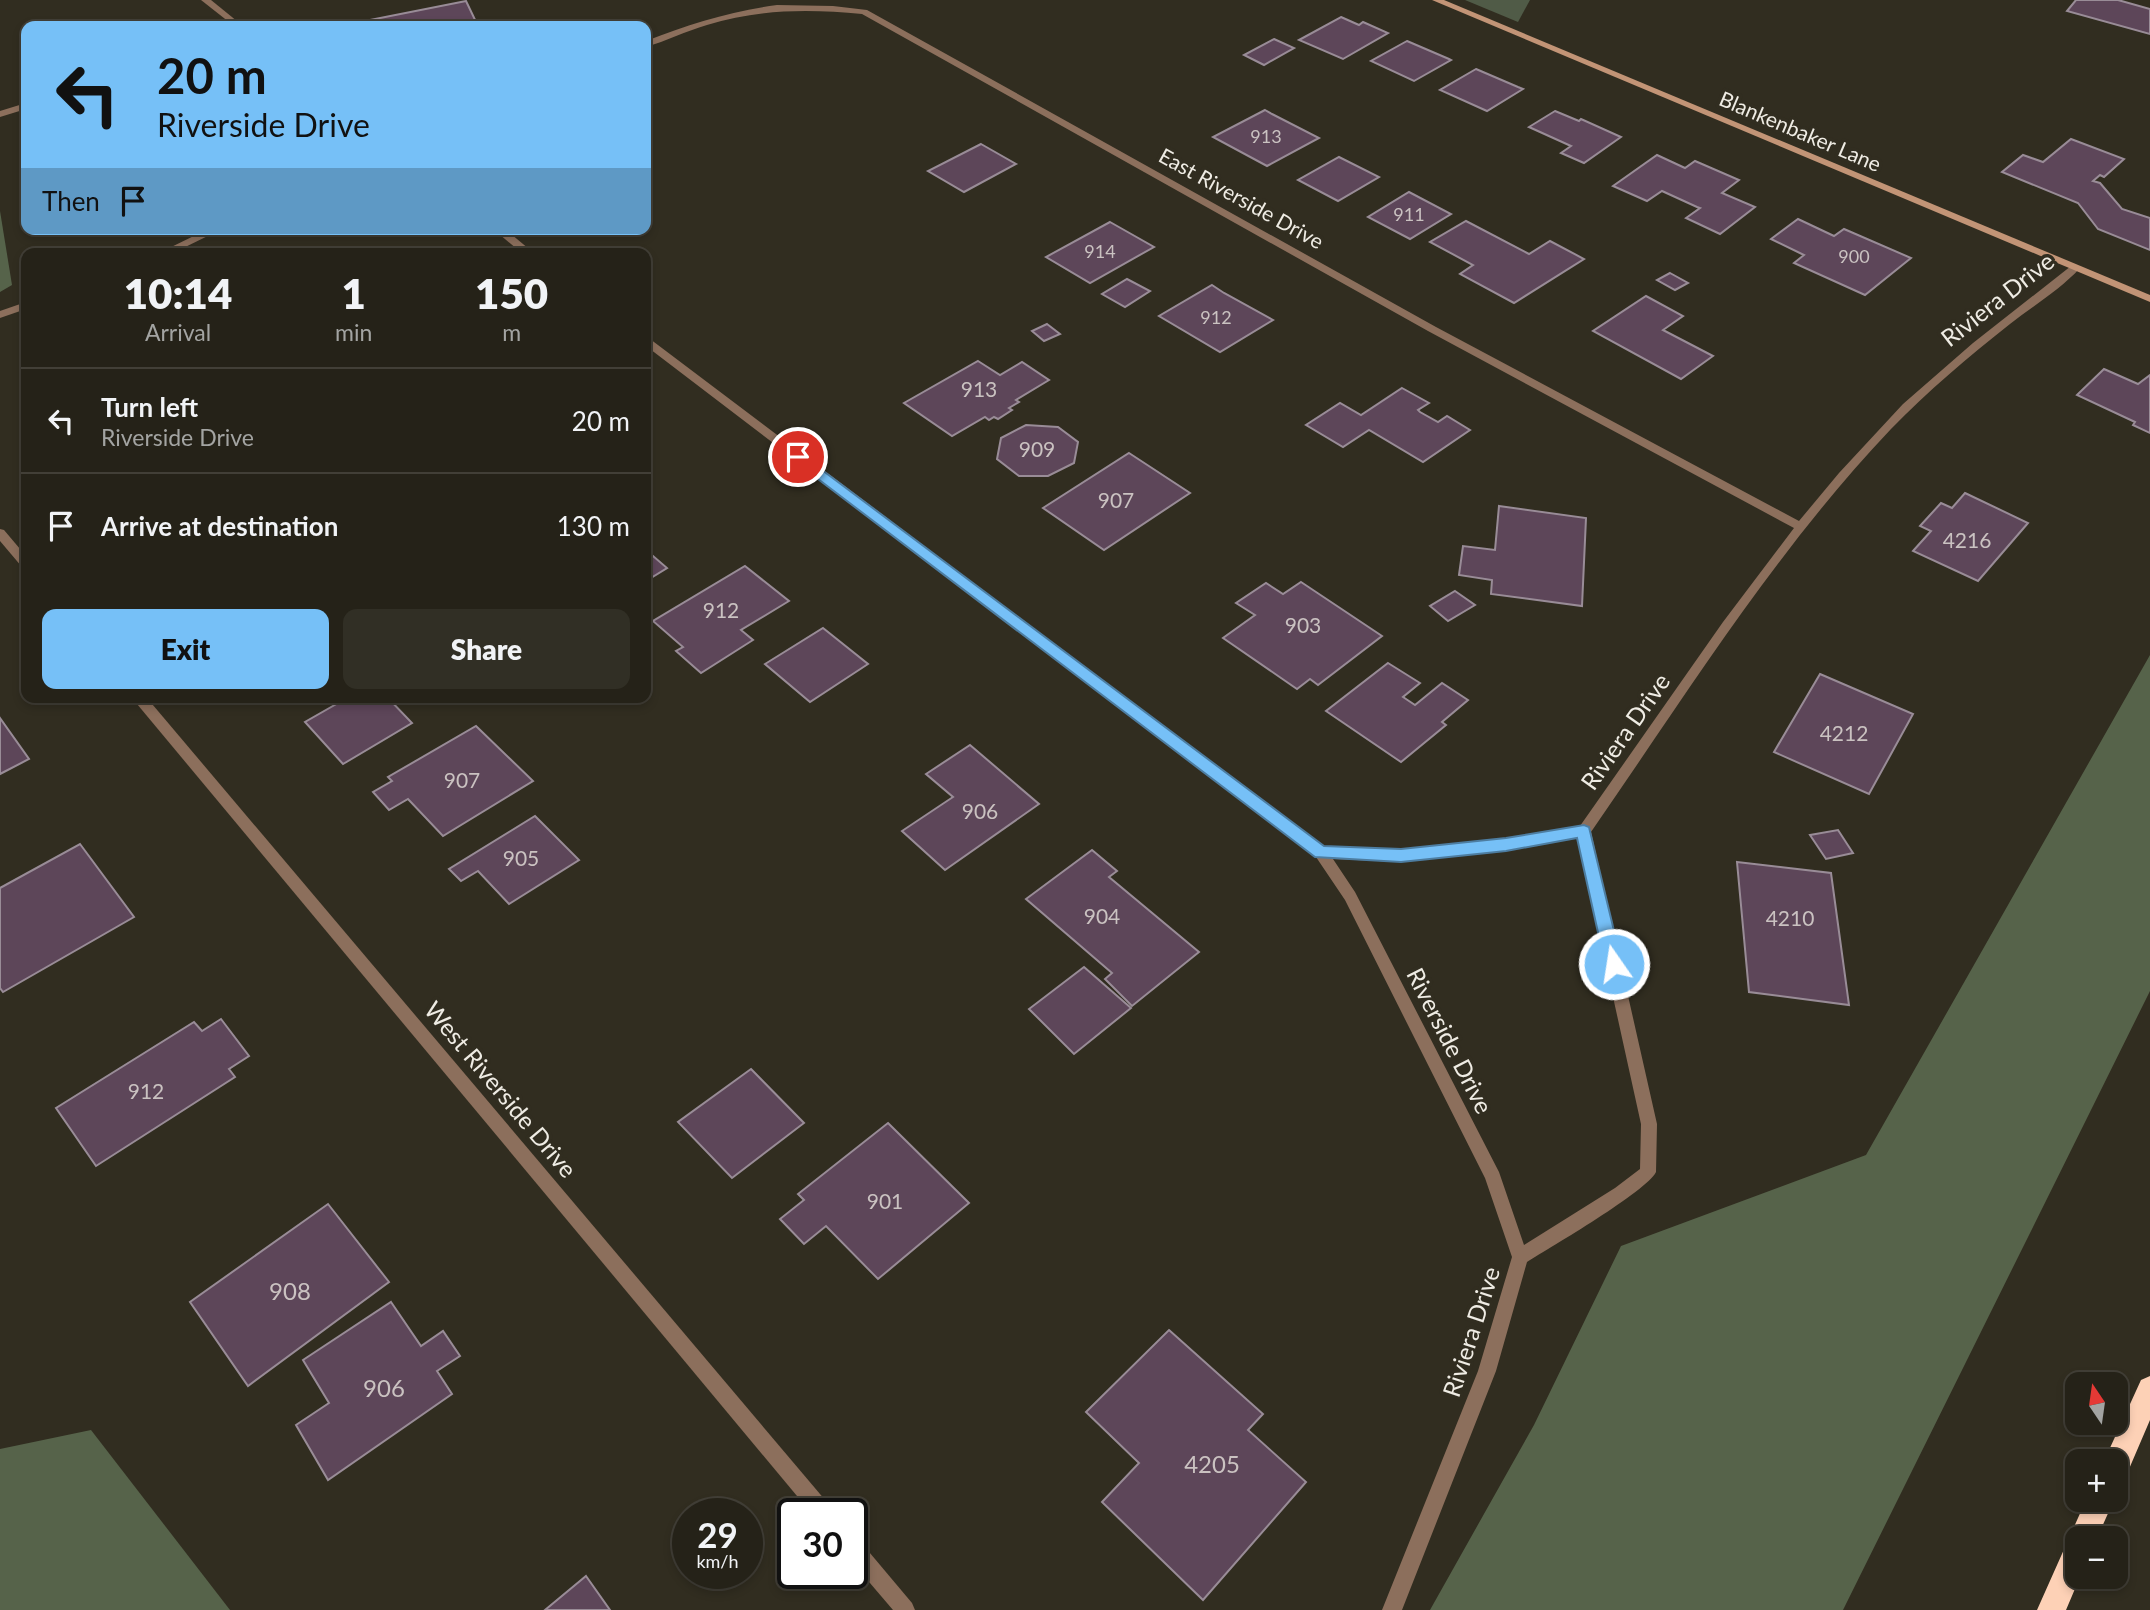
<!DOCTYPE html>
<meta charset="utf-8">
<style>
:root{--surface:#252218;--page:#312f25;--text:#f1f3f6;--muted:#a3a4a2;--line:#423f37;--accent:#76c0f7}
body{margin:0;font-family:Lato,sans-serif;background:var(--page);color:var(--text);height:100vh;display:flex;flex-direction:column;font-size:26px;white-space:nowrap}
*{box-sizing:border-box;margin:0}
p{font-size:23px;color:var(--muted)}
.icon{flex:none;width:38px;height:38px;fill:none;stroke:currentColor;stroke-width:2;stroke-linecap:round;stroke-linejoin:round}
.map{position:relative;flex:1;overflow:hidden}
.sheet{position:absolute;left:21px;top:248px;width:630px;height:455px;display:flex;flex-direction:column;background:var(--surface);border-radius:14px;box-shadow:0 4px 10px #0003,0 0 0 2px var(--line)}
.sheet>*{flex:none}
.hud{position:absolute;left:21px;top:21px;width:630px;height:214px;border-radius:14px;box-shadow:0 4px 10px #0003,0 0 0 2px var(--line);background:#76c0f7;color:#111;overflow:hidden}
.needle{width:46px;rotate:347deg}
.buttons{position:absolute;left:2065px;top:1372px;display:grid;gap:14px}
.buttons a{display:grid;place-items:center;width:63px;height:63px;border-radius:14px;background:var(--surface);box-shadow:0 4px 10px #0003,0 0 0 2px var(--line);font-size:35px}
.speed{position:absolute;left:672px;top:1498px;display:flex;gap:14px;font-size:35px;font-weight:700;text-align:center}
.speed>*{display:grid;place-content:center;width:91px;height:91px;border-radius:50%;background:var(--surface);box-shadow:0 4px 10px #0003,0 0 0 2px var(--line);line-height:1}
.speed small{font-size:18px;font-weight:400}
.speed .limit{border:4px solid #111;border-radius:10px;background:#fff;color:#111}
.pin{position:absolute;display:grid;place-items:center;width:60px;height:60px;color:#fff;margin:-30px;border:4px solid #fff;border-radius:50%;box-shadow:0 2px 7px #0007}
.me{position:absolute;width:77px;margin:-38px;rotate:347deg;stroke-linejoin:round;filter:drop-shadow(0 0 5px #0008)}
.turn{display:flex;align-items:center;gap:24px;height:147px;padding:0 21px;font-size:32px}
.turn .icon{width:91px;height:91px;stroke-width:2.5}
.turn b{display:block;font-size:49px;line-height:60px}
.then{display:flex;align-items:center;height:66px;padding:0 21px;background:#0003;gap:14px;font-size:26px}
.eta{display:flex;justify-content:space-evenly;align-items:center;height:119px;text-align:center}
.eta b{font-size:42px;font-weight:800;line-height:49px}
.action{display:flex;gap:14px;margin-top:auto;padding:14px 21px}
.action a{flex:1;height:80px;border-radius:14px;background:var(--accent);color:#111;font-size:28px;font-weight:800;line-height:80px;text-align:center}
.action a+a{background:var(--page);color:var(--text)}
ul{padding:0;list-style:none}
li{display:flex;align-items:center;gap:21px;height:105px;padding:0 21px;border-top:2px solid var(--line)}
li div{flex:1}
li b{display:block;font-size:26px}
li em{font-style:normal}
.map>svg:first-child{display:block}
</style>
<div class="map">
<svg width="2150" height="1610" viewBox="0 0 2150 1610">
<rect width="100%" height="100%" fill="#312d20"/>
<path fill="#505b47" d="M1465,0H1530L1518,22Z"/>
<g fill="#56634a">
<path d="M0,211L12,285L0,292Z"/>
<path d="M2150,655V991L1843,1610H1430L1534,1425L1621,1246L1866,1155Z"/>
<path d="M91,1430L230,1610H0V1449Z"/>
</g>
<g fill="#5d4659" stroke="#998c97" stroke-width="2">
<path d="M2076,0H2118L2150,9V34L2067,11Z"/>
<path d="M466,1L478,26H372L370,20Z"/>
<path d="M1341,17L1359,25L1363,22L1388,33L1343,59L1299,40Z"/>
<path d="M1274,39L1294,48L1264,65L1244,55Z"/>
<path d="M1407,41L1449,59L1451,60L1414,81L1371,61Z"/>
<path d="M1476,69L1518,87L1523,89L1487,111L1440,90Z"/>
<path d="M1265,110L1272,114L1319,138L1267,166L1213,137Z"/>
<path d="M1555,111L1579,121L1581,119L1621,137L1584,163L1561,153L1571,146L1529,127Z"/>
<path d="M2071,139L2124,159L2104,177L2100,175L2093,181L2100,183L2122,209L2150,218V250L2098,229L2078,203L2002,172L2023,155L2043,162Z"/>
<path d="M981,144L1016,164L964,192L928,171Z"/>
<path d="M1657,155L1685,168L1695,161L1739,180L1722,193L1755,207L1720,234L1686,218L1700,208L1697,207L1662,191L1647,201L1613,186Z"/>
<path d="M1339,157L1379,177L1338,201L1298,180Z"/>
<path d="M1409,192L1451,214L1410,239L1368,217Z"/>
<path d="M1798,219L1834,236L1844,229L1911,258L1865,295L1794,263L1804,255L1771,239Z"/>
<path d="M1466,221L1529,254L1550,241L1584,259L1514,303L1460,274L1473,265L1430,242Z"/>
<path d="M1110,222L1154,247L1090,283L1046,257Z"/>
<path d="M1670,273L1688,283L1675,290L1657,280Z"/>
<path d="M1127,279L1150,291L1125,307L1102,294Z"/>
<path d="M1212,285L1224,293L1273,320L1220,352L1159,316Z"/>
<path d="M1646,296L1683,316L1663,330L1713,356L1681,379L1593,331Z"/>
<path d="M1047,324L1060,334L1044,341L1032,331Z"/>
<path d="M978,361L1000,375L1022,362L1049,380L1016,400L1019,402L1009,408L1012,410L998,419L994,417L989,420L985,417L952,436L904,403Z"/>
<path d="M2104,369L2138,384L2150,375V433L2133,425L2135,422L2077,395Z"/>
<path d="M1402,388L1429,403L1418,410L1420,412L1438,422L1447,416L1470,430L1423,462L1369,430L1343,447L1306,425L1340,403L1361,415Z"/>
<path d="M1026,425L1058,427L1078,442L1074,463L1048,476H1019L997,459L1001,438Z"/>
<path d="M1129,453L1190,493L1104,550L1043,508Z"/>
<path d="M1965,493L2028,523L1978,581L1913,551L1931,531L1920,526L1941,503L1952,508Z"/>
<path d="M1499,506L1586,518L1582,606L1491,594L1492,580L1459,575L1463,546L1495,550Z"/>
<path d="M646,550L667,568L646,581Z"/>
<path d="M745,566L789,601L741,630L753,640L701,673L676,651L683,647L653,621Z"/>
<path d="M1301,582L1382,636L1318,685L1310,679L1297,689L1223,638L1255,615L1236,603L1266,583L1283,594Z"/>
<path d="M1455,591L1475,605L1448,621L1430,606Z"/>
<path d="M823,628L868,664L810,702L765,664Z"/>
<path d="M1388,663L1420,683L1403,697L1415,705L1442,683L1468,700L1442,722L1446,725L1401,762L1326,711Z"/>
<path d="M1820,674L1913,714L1869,794L1774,752Z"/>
<path d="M347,698H388L412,723L343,764L305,722Z"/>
<path d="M0,718L29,759L0,774Z"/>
<path d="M476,726L533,781L443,836L408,799L389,810L373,792L392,781L388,777Z"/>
<path d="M970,745L1039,804L945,870L902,831L953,797L926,774Z"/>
<path d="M535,816L579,860L509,904L478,871L461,881L449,869Z"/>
<path d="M1838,830L1853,853L1826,859L1810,835Z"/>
<path d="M80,844L134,917L3,992L0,988V888Z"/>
<path d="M1092,850L1117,871L1109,877L1199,952L1132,1006L1105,979L1112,973L1026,899Z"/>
<path d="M1737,862L1831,873L1849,1005L1749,992Z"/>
<path d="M1084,967L1131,1008L1074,1054L1029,1009Z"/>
<path d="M221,1019L249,1056L229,1069L235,1077L96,1166L56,1108L194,1022L202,1031Z"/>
<path d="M751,1069L804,1123L732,1178L678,1122Z"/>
<path d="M888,1123L969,1203L878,1279L826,1226L804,1244L780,1219L804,1200L798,1194Z"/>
<path d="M328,1204L389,1282L248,1386L190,1302Z"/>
<path d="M391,1302L421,1346L443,1331L460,1356L437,1371L452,1394L328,1480L296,1425L329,1403L303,1360Z"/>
<path d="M1169,1330L1263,1414L1248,1430L1306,1482L1203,1600L1102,1502L1139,1463L1086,1412Z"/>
<path d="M586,1576L610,1610H545Z"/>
</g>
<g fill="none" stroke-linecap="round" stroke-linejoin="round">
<path fill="#8c6f5c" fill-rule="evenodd" d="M26,103V109L0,117V111Z"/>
<g fill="#8c6f5c" fill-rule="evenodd">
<path d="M201,0H211L243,26H234Z"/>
<path d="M777,5L833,6L867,10L1436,327L1799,521L1839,473L1903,404L1973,343L2071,266L2075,265L2080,268C2061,289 2033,306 2010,324C1968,357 1928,391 1891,429C1776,550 1686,695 1591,832L1657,1124L1656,1172C1647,1191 1551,1247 1527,1262L1496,1371L1402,1610H1382L1478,1371L1512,1257L1485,1178L1345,900L1316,857L646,346V338L650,339L1324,848L1401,850L1506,839L1580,826L1723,622L1794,528L1428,331L862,14C809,9 758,9 707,25C686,31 666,41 646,47V41C689,24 731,11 777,5ZM1578,838L1641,1124L1640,1169L1615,1188L1524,1245L1499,1172L1355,892L1333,859L1401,862L1506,851Z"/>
<path d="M208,229H222L171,254H157Z"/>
<path d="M493,229H505L535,254H523Z"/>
<path d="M26,302V309L0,318V311Z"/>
<path d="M0,529L4,530L26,556V568L22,567L0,541Z"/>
<path d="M132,698H147L831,1507L833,1514H812Z"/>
<path d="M852,1538L859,1540L912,1603L915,1610H893L852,1562Z"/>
</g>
<path fill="#c29476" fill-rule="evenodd" d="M1432,0H1444L2150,295V302Z"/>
<g fill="#fdd1b6" fill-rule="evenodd">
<path d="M2150,1376V1420L2126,1476L2116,1480V1461H2104L2141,1380Z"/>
<path d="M2086,1500H2114L2097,1538H2077V1577H2080L2066,1610H2037Z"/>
</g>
</g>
<path fill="#76c0f7" stroke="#4d7da1" stroke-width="2" d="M798,452L1324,846L1401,849L1506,838L1584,825L1589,827L1622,964L1620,969H1608L1605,964L1577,838L1506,851L1401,862L1315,857L793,460V454Z"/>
<g text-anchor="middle" stroke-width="7" stroke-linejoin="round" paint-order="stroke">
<g font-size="18" fill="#cac2c1">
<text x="1266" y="143">913</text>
<text x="1409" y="221">911</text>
<text x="1100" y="258">914</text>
<text x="1854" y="263">900</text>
<text x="1216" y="324">912</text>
</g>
<g font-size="21" fill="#efece4" stroke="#312d20">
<text transform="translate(1800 132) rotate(23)" y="7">Blankenbaker Lane</text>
<text transform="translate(1241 199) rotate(29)" y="7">East Riverside Drive</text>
</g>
<g font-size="21" fill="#cac2c1">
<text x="979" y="397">913</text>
<text x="1037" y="457">909</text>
<text x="1116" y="508">907</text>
<text x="1967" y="548">4216</text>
<text x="721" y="618">912</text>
<text x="1303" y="633">903</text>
<text x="1844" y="741">4212</text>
<text x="462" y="788">907</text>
<text x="980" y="819">906</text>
<text x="521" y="866">905</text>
<text x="1102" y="924">904</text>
<text x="1790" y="926">4210</text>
<text x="146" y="1099">912</text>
<text x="885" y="1209">901</text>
</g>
<g font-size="24" fill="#efece4" stroke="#312d20">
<text transform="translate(1998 300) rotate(-38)" y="8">Riviera Drive</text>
<text transform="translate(1626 732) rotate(-55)" y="8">Riviera Drive</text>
<text transform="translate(1449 1041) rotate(63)" y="8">Riverside Drive</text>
<text transform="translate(500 1090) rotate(50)" y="8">West Riverside Drive</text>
<text transform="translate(1472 1332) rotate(-72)" y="8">Riviera Drive</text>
</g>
<g font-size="24" fill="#cac2c1">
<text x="290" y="1300">908</text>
<text x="384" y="1397">906</text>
<text x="1212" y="1473">4205</text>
</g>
</g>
</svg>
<div class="buttons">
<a><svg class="needle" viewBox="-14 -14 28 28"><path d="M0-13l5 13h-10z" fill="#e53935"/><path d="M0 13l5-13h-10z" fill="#a3a4a2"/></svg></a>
<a>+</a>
<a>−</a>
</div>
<div class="speed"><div>29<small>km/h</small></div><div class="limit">30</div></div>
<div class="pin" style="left:798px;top:457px;background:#d93025"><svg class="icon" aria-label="arrive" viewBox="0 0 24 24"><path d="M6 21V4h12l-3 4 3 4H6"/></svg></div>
<svg class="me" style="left:1614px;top:964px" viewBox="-20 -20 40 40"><circle r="17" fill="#76c0f7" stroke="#fff" stroke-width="3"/><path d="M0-11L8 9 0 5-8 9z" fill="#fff"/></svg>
<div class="hud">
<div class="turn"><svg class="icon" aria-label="left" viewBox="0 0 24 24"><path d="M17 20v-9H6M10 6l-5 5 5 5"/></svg><div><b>20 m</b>Riverside Drive</div></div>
<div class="then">Then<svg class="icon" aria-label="arrive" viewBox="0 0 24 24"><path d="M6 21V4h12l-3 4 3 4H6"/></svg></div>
</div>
<section class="sheet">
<div class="eta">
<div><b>10:14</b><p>Arrival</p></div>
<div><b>1</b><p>min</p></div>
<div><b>150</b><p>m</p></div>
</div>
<ul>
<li><svg class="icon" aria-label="left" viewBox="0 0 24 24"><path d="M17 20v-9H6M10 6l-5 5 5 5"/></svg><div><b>Turn left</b><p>Riverside Drive</p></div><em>20 m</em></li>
<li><svg class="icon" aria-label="arrive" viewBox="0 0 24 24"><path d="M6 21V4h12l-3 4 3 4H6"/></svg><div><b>Arrive at destination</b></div><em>130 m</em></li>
</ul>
<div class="action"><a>Exit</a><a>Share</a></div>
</section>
</div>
